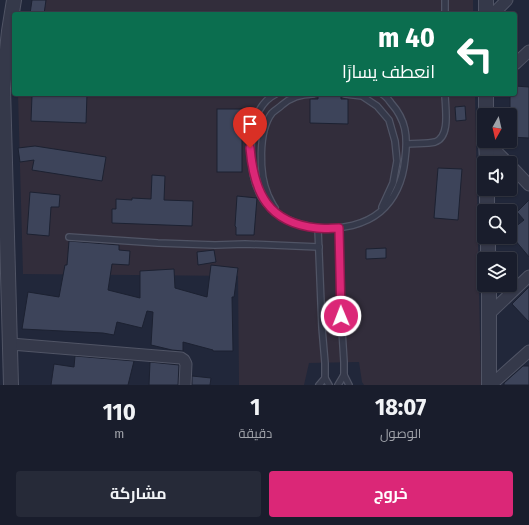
<!DOCTYPE html>
<html lang="ar">
<meta charset="utf-8">
<style>
:root{--surface:#191d2c;--page:#262a38;--text:#f1f3f6;--muted:#9fa2a9;--line:#373b48;--accent:#db2777}
body{margin:0;font-family:"Fira Sans Condensed",Cairo,sans-serif;background:var(--page);color:var(--text);direction:rtl;height:100vh;display:flex;flex-direction:column;font-size:15px;white-space:nowrap}
*{box-sizing:border-box;margin:0}
p{font-size:13px;color:var(--muted)}
.icon{flex:none;width:22px;height:22px;fill:none;stroke:currentColor;stroke-width:2;stroke-linecap:round;stroke-linejoin:round}
.map{position:relative;height:385px;overflow:hidden;direction:ltr}
.details{display:flex;flex-direction:column;background:var(--surface);flex:1}
.details>*{flex:none}
.banner{position:absolute;left:12px;top:12px;width:505px;height:84px;border-radius:4px;box-shadow:0 1px 3px #0004,0 0 0 1px var(--line);direction:rtl;background:#0b6e4f;color:#fff;overflow:hidden}
.needle{width:26px;rotate:188deg}
.tools{position:absolute;left:477px;top:108px;display:grid;gap:8px}
.tools a{display:grid;place-items:center;width:40px;height:40px;border-radius:4px;background:var(--surface);box-shadow:0 1px 3px #0004,0 0 0 1px var(--line);font-size:20px}
.pin{position:absolute;display:grid;place-items:center;width:34px;height:34px;color:#fff;margin:-41px -17px;border-radius:50% 50% 50% 0;rotate:-45deg;box-shadow:0 0 4px #0007}
.pin .icon{rotate:45deg}
.me{position:absolute;width:44px;margin:-22px;rotate:359deg;stroke-linejoin:round;filter:drop-shadow(0 0 3px #0008)}
.turn{display:flex;align-items:center;gap:14px;height:84px;padding:0 16px;font-size:18px}
.turn .icon{width:52px;height:52px;stroke-width:2.5}
.turn b{display:block;font-size:28px;line-height:34px}
.eta{display:flex;justify-content:space-evenly;align-items:center;height:68px;text-align:center}
.eta b{font-size:24px;font-weight:700;line-height:28px}
.cta{display:flex;gap:8px;margin-top:auto;padding:8px 16px}
.cta a{flex:1;height:46px;border-radius:4px;background:var(--accent);color:#fff;font-size:16px;font-weight:700;line-height:46px;text-align:center}
.cta a+a{background:var(--page);color:var(--text)}
.map>svg:first-child{display:block}
</style>
<div class="map">
<svg width="529" height="385" viewBox="0 0 529 385">
<rect width="100%" height="100%" fill="#21273a"/>
<g fill="#322d3b">
<path d="M33,0H473V14H31Z"/>
<path d="M18,94H475L481,385H364L362,382L359,362L309,363L304,385H239L238,276L23,274Z"/>
</g>
<g fill="#3d445a" stroke="#1c2131">
<path d="M32,0H46L44,14H30Z"/>
<path d="M515,86L529,87V138L510,137V94H515Z"/>
<path d="M46,94H87L86,123L31,121L32,96H46Z"/>
<path d="M318,94H341V99H348V124L310,123V99H318Z"/>
<path d="M465,106L466,120L456,121L455,107Z"/>
<rect x="217" y="109" width="25" height="63"/>
<path d="M35,146L106,157L102,181L32,170L34,160L20,162L18,148Z"/>
<path d="M438,168L462,169L458,220L434,218Z"/>
<path d="M152,175L165,176L164,200L193,201L192,226L112,223V209H116V199L132,200V198L151,199Z"/>
<path d="M30,192L60,195L59,207H51L49,236L27,234Z"/>
<path d="M237,196L257,198L254,235H236V227L235,226Z"/>
<path d="M529,200V257L510,234V231L524,220L517,212Z"/>
<path d="M69,241L119,245V250L130,251L129,265L112,264L108,290L140,298V271L174,269L175,288L207,297L211,265L238,268L234,297H232L233,351H213V350L183,342V351L172,350L151,345L153,312L147,311L142,328L117,322L114,335L103,333L22,329L28,292L59,297L65,265H67Z"/>
<path d="M386,248V258L366,259V249Z"/>
<path d="M214,250L216,262L198,265L197,252Z"/>
<path d="M529,287V322L512,304Z"/>
<path d="M75,356L134,361L128,385H51L54,364L74,367Z"/>
<path d="M150,362L179,365L178,385H149Z"/>
<path d="M523,366H529V385H504V383Z"/>
<path d="M192,376L211,378L210,385H192Z"/>
</g>
<g fill="none" stroke-linecap="round" stroke-linejoin="round">
<defs>
<g id="service">
<path d="M445,0V14"/>
<path d="M276,94C261,101 254,118 252,133C250,155 251,183 264,201C288,233 350,237 380,212C396,198 403,180 405,159C408,136 406,120 391,103C388,99 386,96 382,94"/>
<path d="M345,94L362,96L377,106L389,120L395,141L397,161L393,183L382,207"/>
<path d="M407,144C416,143 427,144 435,142C451,137 445,107 445,94"/>
<path d="M275,208C272,204 270,199 268,195C259,175 258,131 272,113C275,110 279,108 282,105C290,98 301,94 313,94"/>
<path d="M318,229L322,328L325,363V378L329,385"/>
<path d="M69,237L158,243L215,245L245,244L319,247"/>
<path d="M344,375L349,385"/>
<path d="M319,385L325,378"/>
<path d="M338,385L344,375V362L342,330L339,228"/>
</g>
<g id="minor">
<path d="M493,14L507,0"/>
<path d="M515,64L529,51"/>
<path d="M486,141L508,163"/>
<path d="M510,165L529,185"/>
<path d="M489,314L529,276"/>
<path d="M11,344L181,358L184,360L186,364L185,385"/>
<path d="M491,385L529,351"/>
</g>
<g id="tertiary">
<path d="M486,0V14"/>
<path d="M486,94V115"/>
<path d="M486,141L487,163"/>
<path d="M487,189V211"/>
<path d="M488,237V259"/>
<path d="M489,285V385"/>
<path d="M11,385L3,88L9,31L14,0"/>
</g>
</defs>
<use href="#service" stroke="#505465" stroke-width="8"/>
<use href="#minor" stroke="#505465" stroke-width="13"/>
<use href="#tertiary" stroke="#505465" stroke-width="16"/>
<use href="#service" stroke="#35394a" stroke-width="5.5"/>
<use href="#minor" stroke="#35394a" stroke-width="11"/>
<use href="#tertiary" stroke="#35394a" stroke-width="14"/>
</g>
<g fill="none" stroke-linecap="round" stroke-linejoin="round">
<defs>
<path id="route" d="M250,148C254,193 268,223 317,228C324,229 332,228 339,228L341,316"/>
</defs>
<use href="#route" stroke="#8e194d" stroke-width="10"/>
<use href="#route" stroke="#db2777" stroke-width="7"/>
</g>
</svg>
<div class="tools">
<a><svg class="needle" viewBox="-14 -14 28 28"><path d="M0-13l5 13h-10z" fill="#e53935"/><path d="M0 13l5-13h-10z" fill="#9fa2a9"/></svg></a>
<a><svg class="icon" aria-label="sound" viewBox="0 0 24 24"><path d="M4 9h4l5-4v14l-5-4H4zM17 9q2 3 0 6"/></svg></a>
<a><svg class="icon" aria-label="search" viewBox="0 0 24 24"><circle cx="10" cy="10" r="6"/><path d="M15 15l6 6"/></svg></a>
<a><svg class="icon" aria-label="layers" viewBox="0 0 24 24"><path d="M12 4l9 5-9 5-9-5zM3 14l9 5 9-5"/></svg></a>
</div>
<div class="pin" style="left:250px;top:148px;background:#d93025"><svg class="icon" aria-label="arrive" viewBox="0 0 24 24"><path d="M6 21V4h12l-3 4 3 4H6"/></svg></div>
<svg class="me" style="left:341px;top:316px" viewBox="-20 -20 40 40"><circle r="17" fill="#db2777" stroke="#fff" stroke-width="3"/><path d="M0-11L8 9 0 5-8 9z" fill="#fff"/></svg>
<div class="banner">
<div class="turn"><svg class="icon" aria-label="left" viewBox="0 0 24 24"><path d="M17 20v-9H6M10 6l-5 5 5 5"/></svg><div><b>40 m</b>انعطف يسارًا</div></div>
</div>
</div>
<section class="details">
<div class="eta">
<div><b>18:07</b><p>الوصول</p></div>
<div><b>1</b><p>دقيقة</p></div>
<div><b>110</b><p>m</p></div>
</div>
<div class="cta"><a>خروج</a><a>مشاركة</a></div>
</section>
